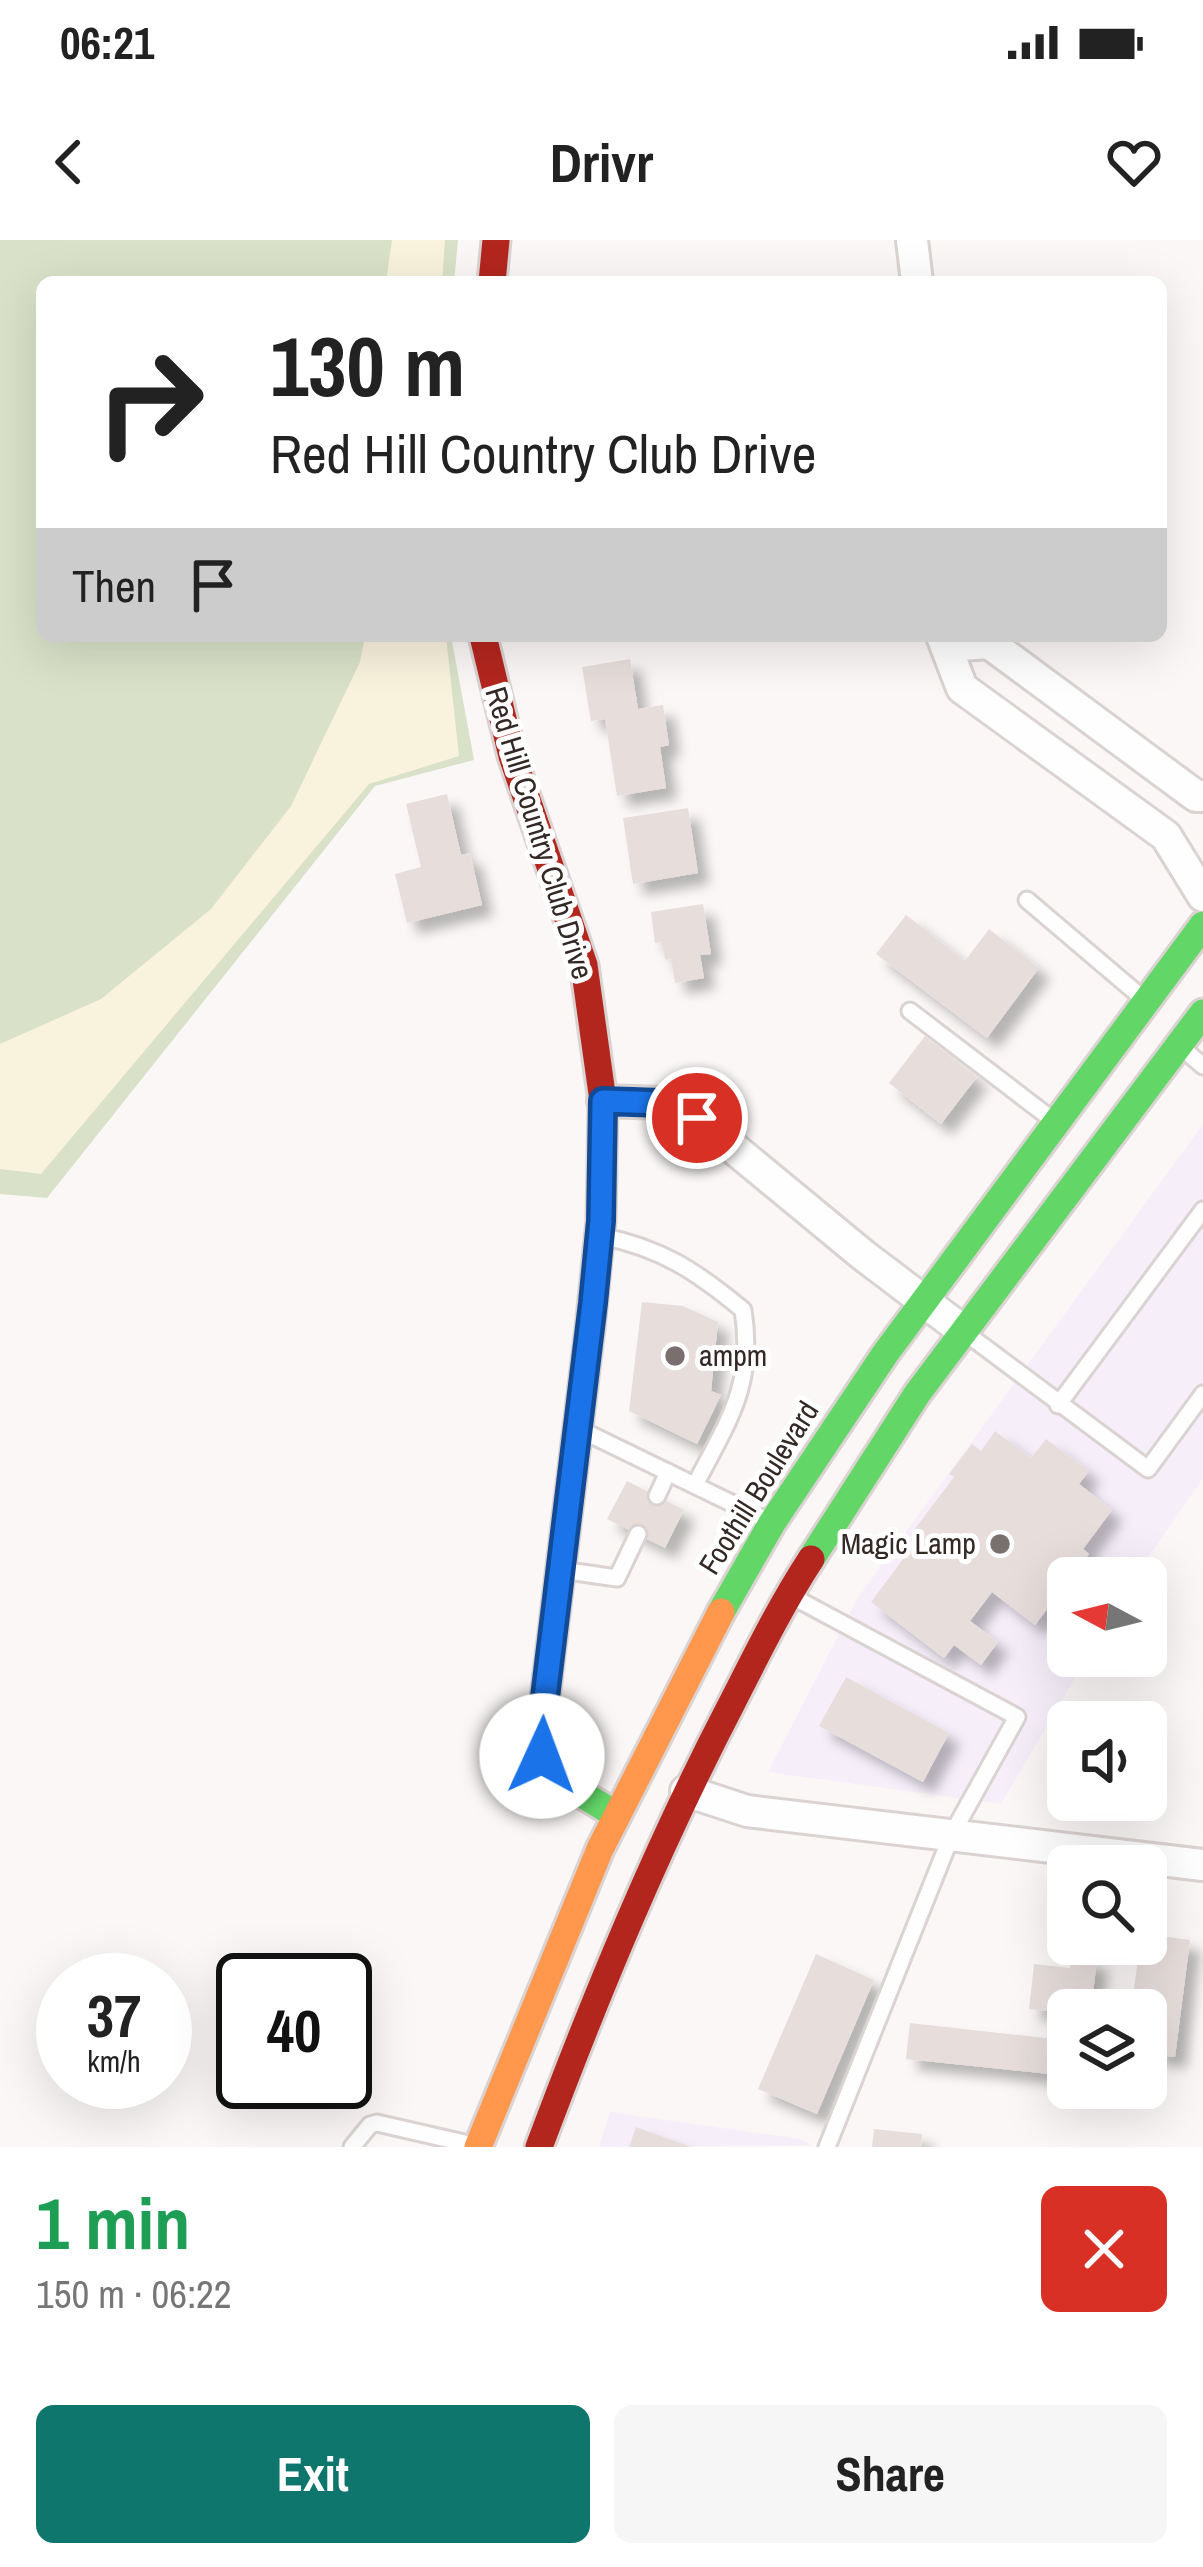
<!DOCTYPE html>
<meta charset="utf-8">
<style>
:root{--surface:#fff;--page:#f6f6f6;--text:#222;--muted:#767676;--accent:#0f766e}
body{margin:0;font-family:"Archivo Narrow",sans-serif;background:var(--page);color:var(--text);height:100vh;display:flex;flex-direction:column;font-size:45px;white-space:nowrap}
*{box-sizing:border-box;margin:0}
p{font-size:39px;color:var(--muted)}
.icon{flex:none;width:66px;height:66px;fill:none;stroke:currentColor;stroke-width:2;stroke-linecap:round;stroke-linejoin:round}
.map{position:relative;height:1907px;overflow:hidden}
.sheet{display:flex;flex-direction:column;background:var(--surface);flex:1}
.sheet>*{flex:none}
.hud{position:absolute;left:36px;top:36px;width:1131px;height:366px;border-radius:18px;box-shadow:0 12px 48px #0002;background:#fff;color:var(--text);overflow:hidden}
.needle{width:78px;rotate:277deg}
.tools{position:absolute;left:1047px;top:1317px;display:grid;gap:24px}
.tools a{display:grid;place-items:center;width:120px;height:120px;border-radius:18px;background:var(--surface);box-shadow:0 12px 48px #0002;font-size:60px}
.speed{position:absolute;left:36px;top:1713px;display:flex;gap:24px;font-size:60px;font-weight:700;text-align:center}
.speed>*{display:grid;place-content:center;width:156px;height:156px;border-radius:50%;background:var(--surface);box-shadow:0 12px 48px #0002;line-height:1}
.speed small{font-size:30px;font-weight:400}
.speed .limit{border:6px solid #111;border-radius:18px;background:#fff;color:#111}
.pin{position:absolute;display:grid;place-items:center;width:102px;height:102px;color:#fff;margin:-51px;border:6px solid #fff;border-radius:50%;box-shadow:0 3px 12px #0007}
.me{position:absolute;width:132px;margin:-66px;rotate:2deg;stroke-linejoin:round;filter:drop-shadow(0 0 9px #0008)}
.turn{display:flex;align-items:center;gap:42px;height:252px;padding:0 36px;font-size:54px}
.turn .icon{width:156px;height:156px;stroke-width:2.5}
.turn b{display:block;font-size:84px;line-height:102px}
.then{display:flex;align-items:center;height:114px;padding:0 36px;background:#0003;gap:24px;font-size:45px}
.round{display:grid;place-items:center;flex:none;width:126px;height:126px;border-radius:18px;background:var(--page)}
.summary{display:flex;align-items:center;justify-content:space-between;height:204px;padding:0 36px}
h1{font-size:72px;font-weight:700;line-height:90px;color:#1e9e55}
.cta{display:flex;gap:24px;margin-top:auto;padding:24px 36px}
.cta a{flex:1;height:138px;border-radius:18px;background:var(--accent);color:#fff;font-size:48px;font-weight:700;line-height:138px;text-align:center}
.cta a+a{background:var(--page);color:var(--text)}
.status{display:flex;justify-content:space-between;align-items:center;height:84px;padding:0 60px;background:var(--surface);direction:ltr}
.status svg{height:33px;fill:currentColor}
header{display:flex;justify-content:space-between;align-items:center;height:156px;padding:0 36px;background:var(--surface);font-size:54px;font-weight:700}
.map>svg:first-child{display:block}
</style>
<div class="status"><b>06:21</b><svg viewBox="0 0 49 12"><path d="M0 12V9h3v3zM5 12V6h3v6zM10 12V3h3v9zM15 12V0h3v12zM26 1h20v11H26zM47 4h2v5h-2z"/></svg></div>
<header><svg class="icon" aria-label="back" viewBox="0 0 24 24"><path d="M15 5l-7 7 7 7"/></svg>Drivr<svg class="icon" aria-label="heart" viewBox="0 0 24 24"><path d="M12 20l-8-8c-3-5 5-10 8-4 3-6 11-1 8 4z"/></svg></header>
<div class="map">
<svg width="1203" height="1907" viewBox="0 0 1203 1907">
<defs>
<filter id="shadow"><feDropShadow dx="11" dy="11" stdDeviation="6" flood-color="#0004"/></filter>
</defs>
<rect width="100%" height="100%" fill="#faf7f6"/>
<g fill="#f6effa">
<path d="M1203,884V1238L1134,1338H1068V1416H1088L1001,1564L768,1532L857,1359Z"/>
<path d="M610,1872L800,1899L812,1905L599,1907Z"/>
</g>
<path fill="#d9e1c8" d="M0,0H458L454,42H42V396H451L474,520L375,546L47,958L0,954Z"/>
<g fill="#f9f2dd">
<path d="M392,0H445L442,42H386Z"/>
<path d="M365,396H446L459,516L369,544L41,934L0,929V804L101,759L211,669L291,566L360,422Z"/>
</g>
<g fill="#e7dedc" filter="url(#shadow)">
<path d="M630,419L638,469L663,465L669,505L660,507L666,548L617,556L605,479L591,481L582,427Z"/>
<path d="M447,554L461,615L470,613L482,665L407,683L395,634L421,627L406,564Z"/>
<path d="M688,568L698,633L633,644L623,578Z"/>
<path d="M703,664L711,714L700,715L704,738L675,743L671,719L665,720L662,702L655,703L651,672Z"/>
<path d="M906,675L965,721L989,689L1039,728L987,798L876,714Z"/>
<path d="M925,796L977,837L941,884L889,843Z"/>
<path d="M642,1062L683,1066L718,1082L711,1151L721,1155L697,1204L629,1171Z"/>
<path d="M995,1191L1031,1218L1046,1199L1089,1231L1079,1244L1112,1270L1083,1309L1089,1314L1035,1385L992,1352L970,1381L998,1402L981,1425L954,1405L944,1418L871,1362L918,1299L911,1294L954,1237L949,1234L972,1204L981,1211Z"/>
<path d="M627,1241L684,1270L665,1308L607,1279Z"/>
<path d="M846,1437L949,1493L923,1542L819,1486Z"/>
<path d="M1146,1694L1190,1700L1175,1817L1151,1814L1157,1759L1133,1756L1140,1704H1146Z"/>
<path d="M816,1714L874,1740L817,1874L758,1849Z"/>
<path d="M1072,1715L1097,1719L1091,1770H1068V1773L1029,1769L1034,1724L1070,1728Z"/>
<path d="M910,1783L1054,1799L1050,1834L906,1819Z"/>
<path d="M636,1887L689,1906V1907H629Z"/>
<path d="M874,1889L922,1894L921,1907H872Z"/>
</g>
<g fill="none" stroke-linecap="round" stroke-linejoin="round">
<defs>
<g id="lane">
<path d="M1027,660L1140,756"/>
<path d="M910,771L1050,878"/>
<path d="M1181,807L1203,826"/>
<path d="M601,996C661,1008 696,1031 743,1070C755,1145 728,1181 695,1245"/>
<path d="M971,1097L1148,1229L1203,1154"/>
<path d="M1058,1165L1203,970"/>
<path d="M581,1190L764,1279"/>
<path d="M657,1256L668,1232"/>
<path d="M561,1330L617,1338L638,1294"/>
<path d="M795,1358L1017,1477L952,1594L827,1907"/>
<path d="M352,1907L370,1885L377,1883L473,1905"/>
</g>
<g id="street">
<path d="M912,0L917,42"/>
<path d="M942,396L962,448L1166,596L1203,656"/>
<path d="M947,406L989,403L1196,556H1203"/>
<path d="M603,861L662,863L697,878L863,1015L962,1090"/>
<path d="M686,1551L747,1571L1203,1625"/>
</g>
<g id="fast">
<path d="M590,1088L541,1490C547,1538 578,1552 617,1575"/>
<path d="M811,1319L917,1154L1203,773"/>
<path d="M721,1372L772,1283L885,1114L1203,685"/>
</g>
<path id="slow" d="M478,1907L600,1609L721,1372"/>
<g id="jam">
<path d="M492,42L496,0"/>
<path d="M483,396L512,516L584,725L603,861L601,981L590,1088"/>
<path d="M539,1907C596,1755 657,1607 732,1463C757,1414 781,1365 811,1319"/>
</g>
</defs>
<use href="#lane" stroke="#dbd3d1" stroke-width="21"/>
<use href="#street" stroke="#dbd3d1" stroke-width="36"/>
<use href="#fast" stroke="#dbd3d1" stroke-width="33"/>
<use href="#slow" stroke="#dbd3d1" stroke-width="33"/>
<use href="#jam" stroke="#dbd3d1" stroke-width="33"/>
<use href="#lane" stroke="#fefefe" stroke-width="15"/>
<use href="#street" stroke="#fefefe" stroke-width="30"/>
<use href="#fast" stroke="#63d668" stroke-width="27"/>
<use href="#slow" stroke="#ff974d" stroke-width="27"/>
<use href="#jam" stroke="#b3261e" stroke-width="27"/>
</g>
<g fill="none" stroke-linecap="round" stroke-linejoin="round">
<defs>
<path id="route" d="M542,1516L541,1490L593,1063L601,981L603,861L662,863L697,878"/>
</defs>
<use href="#route" stroke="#114b97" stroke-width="30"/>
<use href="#route" stroke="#1a73e8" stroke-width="21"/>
</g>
<g fill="#79706e" stroke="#fff" stroke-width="4.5">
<circle cx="675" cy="1116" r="12"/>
<circle cx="1000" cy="1304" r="12"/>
</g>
<g text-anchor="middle" stroke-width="10" stroke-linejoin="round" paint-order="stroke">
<g font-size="30" fill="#342824" stroke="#fff">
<text transform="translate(539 593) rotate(73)" y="10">Red Hill Country Club Drive</text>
<text transform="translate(759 1248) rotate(-58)" y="10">Foothill Boulevard</text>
</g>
<g font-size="30" fill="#342824" stroke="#fff" text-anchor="start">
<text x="699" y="1126">ampm</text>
<text x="976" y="1314" text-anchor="end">Magic Lamp</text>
</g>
</g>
</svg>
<div class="tools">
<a><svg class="needle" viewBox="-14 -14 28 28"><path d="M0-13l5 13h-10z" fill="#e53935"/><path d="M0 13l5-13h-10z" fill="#767676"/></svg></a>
<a><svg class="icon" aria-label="sound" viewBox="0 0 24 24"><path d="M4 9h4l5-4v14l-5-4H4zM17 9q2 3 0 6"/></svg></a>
<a><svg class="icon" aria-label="search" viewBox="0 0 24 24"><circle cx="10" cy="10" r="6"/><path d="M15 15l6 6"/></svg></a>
<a><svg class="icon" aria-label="layers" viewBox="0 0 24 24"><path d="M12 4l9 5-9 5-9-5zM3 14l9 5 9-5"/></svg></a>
</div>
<div class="speed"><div>37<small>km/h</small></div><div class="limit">40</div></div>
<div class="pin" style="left:697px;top:878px;background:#d93025"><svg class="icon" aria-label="arrive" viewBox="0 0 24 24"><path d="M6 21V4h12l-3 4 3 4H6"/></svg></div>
<svg class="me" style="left:542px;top:1516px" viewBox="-20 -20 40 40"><circle r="19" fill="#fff"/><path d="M0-13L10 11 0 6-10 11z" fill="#1a73e8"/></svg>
<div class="hud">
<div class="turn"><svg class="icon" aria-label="right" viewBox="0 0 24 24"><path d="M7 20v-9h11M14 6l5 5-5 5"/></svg><div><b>130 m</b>Red Hill Country Club Drive</div></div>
<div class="then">Then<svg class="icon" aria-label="arrive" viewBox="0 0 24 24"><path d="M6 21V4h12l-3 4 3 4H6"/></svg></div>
</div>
</div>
<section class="sheet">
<div class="summary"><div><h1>1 min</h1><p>150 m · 06:22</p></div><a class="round" style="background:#d93025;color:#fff"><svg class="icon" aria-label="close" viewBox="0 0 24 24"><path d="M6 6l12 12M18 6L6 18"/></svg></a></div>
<div class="cta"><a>Exit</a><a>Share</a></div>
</section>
